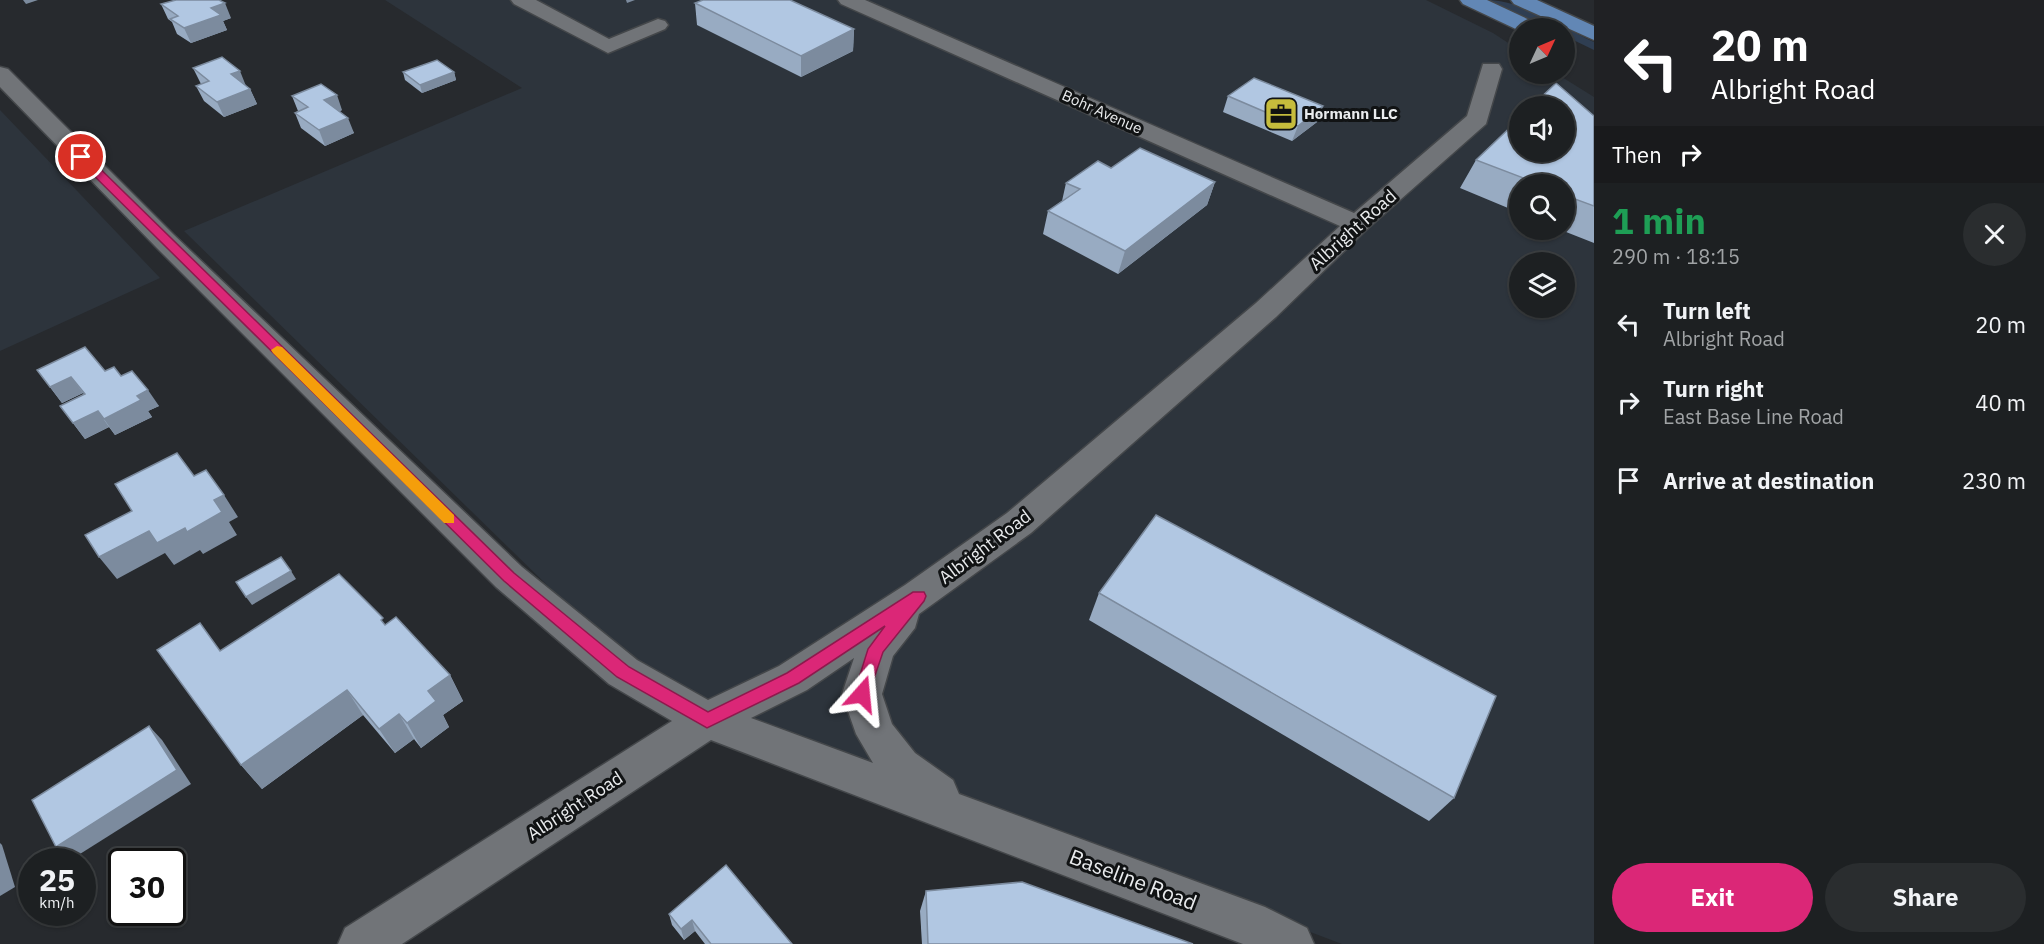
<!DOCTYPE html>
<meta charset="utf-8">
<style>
:root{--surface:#1d2022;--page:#2a2d2f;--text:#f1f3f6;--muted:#a0a3a5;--line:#3b3e40;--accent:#db2777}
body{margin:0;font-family:"IBM Plex Sans",sans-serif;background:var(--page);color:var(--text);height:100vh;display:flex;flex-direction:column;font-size:22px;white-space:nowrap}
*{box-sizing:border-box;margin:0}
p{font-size:20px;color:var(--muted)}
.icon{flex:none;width:33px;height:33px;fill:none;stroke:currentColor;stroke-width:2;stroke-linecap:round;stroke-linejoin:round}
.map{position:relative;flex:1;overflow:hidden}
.drawer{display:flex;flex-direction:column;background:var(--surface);width:450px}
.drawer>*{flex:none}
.top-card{background:#202124;color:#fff;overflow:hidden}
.needle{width:39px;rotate:46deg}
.fabs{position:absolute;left:1509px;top:18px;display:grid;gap:12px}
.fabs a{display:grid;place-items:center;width:66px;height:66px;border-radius:50%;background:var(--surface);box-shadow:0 2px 4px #0004,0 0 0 2px var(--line);font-size:30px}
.speed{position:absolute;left:18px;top:848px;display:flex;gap:12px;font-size:30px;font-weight:700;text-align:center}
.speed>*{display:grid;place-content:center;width:78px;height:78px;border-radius:50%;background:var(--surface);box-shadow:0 2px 4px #0004,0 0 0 2px var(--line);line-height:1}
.speed small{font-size:15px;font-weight:400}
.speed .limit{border:3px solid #111;border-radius:9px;background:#fff;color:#111}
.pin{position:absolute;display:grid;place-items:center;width:51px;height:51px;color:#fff;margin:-26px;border:3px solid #fff;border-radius:50%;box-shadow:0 2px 6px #0007}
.me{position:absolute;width:66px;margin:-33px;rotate:18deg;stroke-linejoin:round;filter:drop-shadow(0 0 4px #0008)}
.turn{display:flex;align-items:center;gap:21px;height:126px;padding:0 18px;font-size:27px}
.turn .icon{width:78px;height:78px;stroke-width:2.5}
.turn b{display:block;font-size:42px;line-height:51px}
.then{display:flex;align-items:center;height:57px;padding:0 18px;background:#0003;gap:12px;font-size:22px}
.round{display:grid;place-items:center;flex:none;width:63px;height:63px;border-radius:32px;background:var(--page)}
.overview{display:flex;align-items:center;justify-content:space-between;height:102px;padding:0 18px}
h1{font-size:36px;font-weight:700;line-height:45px;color:#1e9e55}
.primary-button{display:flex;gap:12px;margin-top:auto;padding:12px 18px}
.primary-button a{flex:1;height:69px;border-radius:36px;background:var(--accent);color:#fff;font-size:24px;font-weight:700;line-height:69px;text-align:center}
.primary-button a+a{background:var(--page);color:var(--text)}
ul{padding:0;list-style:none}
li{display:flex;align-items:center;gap:18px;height:78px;padding:0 18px}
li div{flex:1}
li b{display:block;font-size:22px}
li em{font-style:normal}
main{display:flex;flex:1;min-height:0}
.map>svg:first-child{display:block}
</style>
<main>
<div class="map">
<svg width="1594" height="944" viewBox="0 0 1594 944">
<rect width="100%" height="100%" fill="#272a2e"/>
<g fill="#2d343c" fill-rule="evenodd">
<path d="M385,0H1426L1493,33L1519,50L1520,74H1557L1594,97V944H1342L769,728L630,666L184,231L522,88ZM1520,106H1564V152H1520ZM1520,184H1564V230H1520ZM1520,262H1564V308H1520Z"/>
<path d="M0,110L160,278L0,351Z"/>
</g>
<path fill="#2f3e52" d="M1488,0C1520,0 1564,28 1594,42V50L1565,36L1564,28H1549Z"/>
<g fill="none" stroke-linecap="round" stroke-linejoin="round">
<defs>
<g id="minor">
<path d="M511,0H536L609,39L658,19L665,21L668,25L665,29L608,53L514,4Z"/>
<path d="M838,0H865L1354,213L1467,116L1483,64H1499L1502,69L1486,124L1366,230L1276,317L1031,533L919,614L915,628L893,656L882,694L892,724L915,753L953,780L959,794L1265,907L1307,928L1314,944H1243L711,740L402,944H338L345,928L672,721L609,684L496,587L155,246L0,87V67L8,69L173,234L522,567L637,660L708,700L779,666L905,585L1007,513L1256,303L1340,226L841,4ZM854,658L842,694L856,734L873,763L751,718L807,690Z"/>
</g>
<g id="major">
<path d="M1460,0H1487L1538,24L1541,28L1520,31L1463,4Z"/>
<path d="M1511,0H1537L1594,26V40L1514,4Z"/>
</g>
</defs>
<use href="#minor" stroke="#44474a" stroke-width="3"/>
<use href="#major" stroke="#44474a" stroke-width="3"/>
<use href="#minor" fill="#717478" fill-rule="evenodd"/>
<use href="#major" fill="#6287b5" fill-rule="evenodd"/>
</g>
<g fill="#98abc2">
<path d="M695,3L854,29L853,51L801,77L697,25Z"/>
<path d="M161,4L231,18L223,21L227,30L191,43L177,34L172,22L168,19Z"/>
<path d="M193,68L246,86L250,89L257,104L224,117L204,101L196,86L201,84Z"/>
<path d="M403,72H454L456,80L422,93L405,80Z"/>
<path d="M292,96L342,110L340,111L354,133L325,146L301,128L295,113L298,111Z"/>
<path d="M1228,96L1323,106L1317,122L1292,141L1223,112Z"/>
<path d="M1594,116V243L1561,230H1564V184H1520V213L1460,188L1476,160Z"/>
<path d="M1111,168L1215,182L1207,205L1118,274L1043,234L1048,211L1062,201L1066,183Z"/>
<path d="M37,370L105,371L121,376L159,406L148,411L152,417L115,435L109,427L85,439L60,406L84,394L83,393L62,403Z"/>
<path d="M1099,593L1454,798L1429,821L1089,620Z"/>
<path d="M386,624L450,675L463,701L443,715L449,727L421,748L414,739L395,753L363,715L262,789L241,765L221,651Z"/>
<path d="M926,891L1193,944H922L920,911Z"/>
<path d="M669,914L792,944H705L695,931L684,940L672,925Z"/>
</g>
<g fill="#7c8b9e">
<path d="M23,0H38L26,4Z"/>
<path d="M626,0H635L627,3Z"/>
<path d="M225,3L231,18L223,21L227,30L191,43L184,28L211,8Z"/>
<path d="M854,29L853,51L801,77V56Z"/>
<path d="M240,71L246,86L231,74Z"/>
<path d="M454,72L456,80L422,93L420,85Z"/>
<path d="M250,89L257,104L224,117L217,102Z"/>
<path d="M337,95L342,110L330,116L324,100Z"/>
<path d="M1323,106L1317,122L1292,141L1298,126Z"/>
<path d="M348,118L354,133L325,146L319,130Z"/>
<path d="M1215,182L1207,205L1118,274L1125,251Z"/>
<path d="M71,377L83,393L62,403L50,387Z"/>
<path d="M148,390L159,406L148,411L152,417L115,435L104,419L137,396Z"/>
<path d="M98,411L109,427L85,439L73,423Z"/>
<path d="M224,495L238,517L229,522L237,535L203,554L200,550L174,565L165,553L117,579L99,557L149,531Z"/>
<path d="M291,571L296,579L252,605L246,597Z"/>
<path d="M450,675L463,701L443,715L449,727L421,748L407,723L428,691Z"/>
<path d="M347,690L363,715L262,789L241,765Z"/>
<path d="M399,714L414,739L395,753L379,729Z"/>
<path d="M149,726L162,740L191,784L72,859L56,847Z"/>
<path d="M0,843L2,845L15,887L0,896Z"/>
<path d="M692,920L695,931L684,940L681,929Z"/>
</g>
<g fill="#b1c7e2" stroke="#7c8b9e" stroke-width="1.5">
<path d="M176,0H219L225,3L211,8L221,15L184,28L170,19L178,16L161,4Z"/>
<path d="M703,0H790L854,29L801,56L695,3Z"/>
<path d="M222,57L240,71L231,74L250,89L217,102L196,86L209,81L193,68Z"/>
<path d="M437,60L454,72L420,85L403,72Z"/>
<path d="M1254,78L1323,106L1298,126L1228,96Z"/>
<path d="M1556,83L1594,116V206L1564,195V184H1539L1476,160L1520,118V152H1564V106H1532Z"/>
<path d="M321,84L337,95L324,100L348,118L319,130L295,113L308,107L292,96Z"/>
<path d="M1140,148L1215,182L1125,251L1048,211L1080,189L1066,183L1098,161L1111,168Z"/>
<path d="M85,347L105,371L114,367L121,376L132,371L148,390L137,396L141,400L104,419L98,411L73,423L60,406L85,394L71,377L50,387L37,370Z"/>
<path d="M177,453L194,476L206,470L224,495L214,500L222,512L187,532L185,528L157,543L149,531L99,557L85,535L132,511L115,484Z"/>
<path d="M1156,515L1496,696L1454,798L1099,593Z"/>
<path d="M281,557L291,571L246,597L236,582Z"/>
<path d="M339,574L383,618L381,620L385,625L396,617L450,675L428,691L436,701L407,723L399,714L379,729L347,690L241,765L157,650L200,623L220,651Z"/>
<path d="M149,726L177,770L56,847L32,800Z"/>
<path d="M726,865L792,944H711L692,920L681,929L669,914Z"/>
<path d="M1022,882L1193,944H928L926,891Z"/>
</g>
<path fill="#db2777" stroke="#8e194d" stroke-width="1.5" d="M77,154H85L514,573L629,667L708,712L787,673L913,592H924L926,596L924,601L883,652L867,699L862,701L856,699L854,694L868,649L885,626L799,683L707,728L617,677L504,581L77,159Z"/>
<path fill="#f59e0b" d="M277,346L282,347L454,515V523H444L273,353L271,350Z"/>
<defs>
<symbol id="office-square" viewBox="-11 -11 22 22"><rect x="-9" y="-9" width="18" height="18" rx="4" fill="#c6bc3c" stroke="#111314"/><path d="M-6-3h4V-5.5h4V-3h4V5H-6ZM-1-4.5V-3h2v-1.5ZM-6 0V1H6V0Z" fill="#111"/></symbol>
</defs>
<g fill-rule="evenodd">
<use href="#office-square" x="1262" y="95" width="38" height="38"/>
</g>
<g text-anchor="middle" stroke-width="6" stroke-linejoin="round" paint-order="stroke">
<g font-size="15" fill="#eaecee" stroke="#111314">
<text transform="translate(1102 112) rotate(24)" y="5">Bohr Avenue</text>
</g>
<g font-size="15" font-weight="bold" fill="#eaecee" stroke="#111314" text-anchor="start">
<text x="1304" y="119">Hormann LLC</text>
</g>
<g font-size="18" fill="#eaecee" stroke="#111314">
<text transform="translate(1353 230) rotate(-42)" y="6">Albright Road</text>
<text transform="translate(985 547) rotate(-37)" y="6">Albright Road</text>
<text transform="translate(575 806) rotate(-33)" y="6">Albright Road</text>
</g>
<g font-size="21" fill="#eaecee" stroke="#111314">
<text transform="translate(1133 880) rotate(21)" y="7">Baseline Road</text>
</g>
</g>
</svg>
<div class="fabs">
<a><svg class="needle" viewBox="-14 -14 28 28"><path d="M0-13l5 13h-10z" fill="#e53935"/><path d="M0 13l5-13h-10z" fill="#a0a3a5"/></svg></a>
<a><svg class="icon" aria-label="sound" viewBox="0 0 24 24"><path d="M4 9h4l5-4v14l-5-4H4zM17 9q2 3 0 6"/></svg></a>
<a><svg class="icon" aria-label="search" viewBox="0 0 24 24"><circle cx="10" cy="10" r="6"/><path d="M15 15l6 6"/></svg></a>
<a><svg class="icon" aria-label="layers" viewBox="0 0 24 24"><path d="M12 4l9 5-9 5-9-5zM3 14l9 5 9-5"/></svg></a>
</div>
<div class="speed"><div>25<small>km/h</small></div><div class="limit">30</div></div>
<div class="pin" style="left:81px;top:157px;background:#d93025"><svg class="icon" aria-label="arrive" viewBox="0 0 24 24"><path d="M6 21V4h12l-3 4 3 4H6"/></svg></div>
<svg class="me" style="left:862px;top:694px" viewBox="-20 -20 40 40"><path d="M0-17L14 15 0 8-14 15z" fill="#db2777" stroke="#fff" stroke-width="4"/></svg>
</div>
<section class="drawer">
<div class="top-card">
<div class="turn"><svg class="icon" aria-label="left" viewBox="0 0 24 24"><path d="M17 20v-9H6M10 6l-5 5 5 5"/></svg><div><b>20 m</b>Albright Road</div></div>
<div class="then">Then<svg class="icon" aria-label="right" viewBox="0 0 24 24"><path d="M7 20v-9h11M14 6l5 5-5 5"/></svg></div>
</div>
<div class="overview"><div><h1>1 min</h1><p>290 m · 18:15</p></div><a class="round"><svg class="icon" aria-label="close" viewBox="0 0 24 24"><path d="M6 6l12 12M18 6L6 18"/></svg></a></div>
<ul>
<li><svg class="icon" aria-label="left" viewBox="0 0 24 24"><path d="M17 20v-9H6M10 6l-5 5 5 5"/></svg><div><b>Turn left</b><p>Albright Road</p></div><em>20 m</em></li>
<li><svg class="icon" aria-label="right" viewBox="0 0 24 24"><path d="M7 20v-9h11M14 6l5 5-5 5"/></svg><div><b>Turn right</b><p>East Base Line Road</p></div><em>40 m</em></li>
<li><svg class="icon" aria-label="arrive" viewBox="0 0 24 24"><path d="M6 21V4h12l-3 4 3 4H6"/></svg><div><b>Arrive at destination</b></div><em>230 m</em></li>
</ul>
<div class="primary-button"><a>Exit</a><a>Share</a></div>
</section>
</main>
